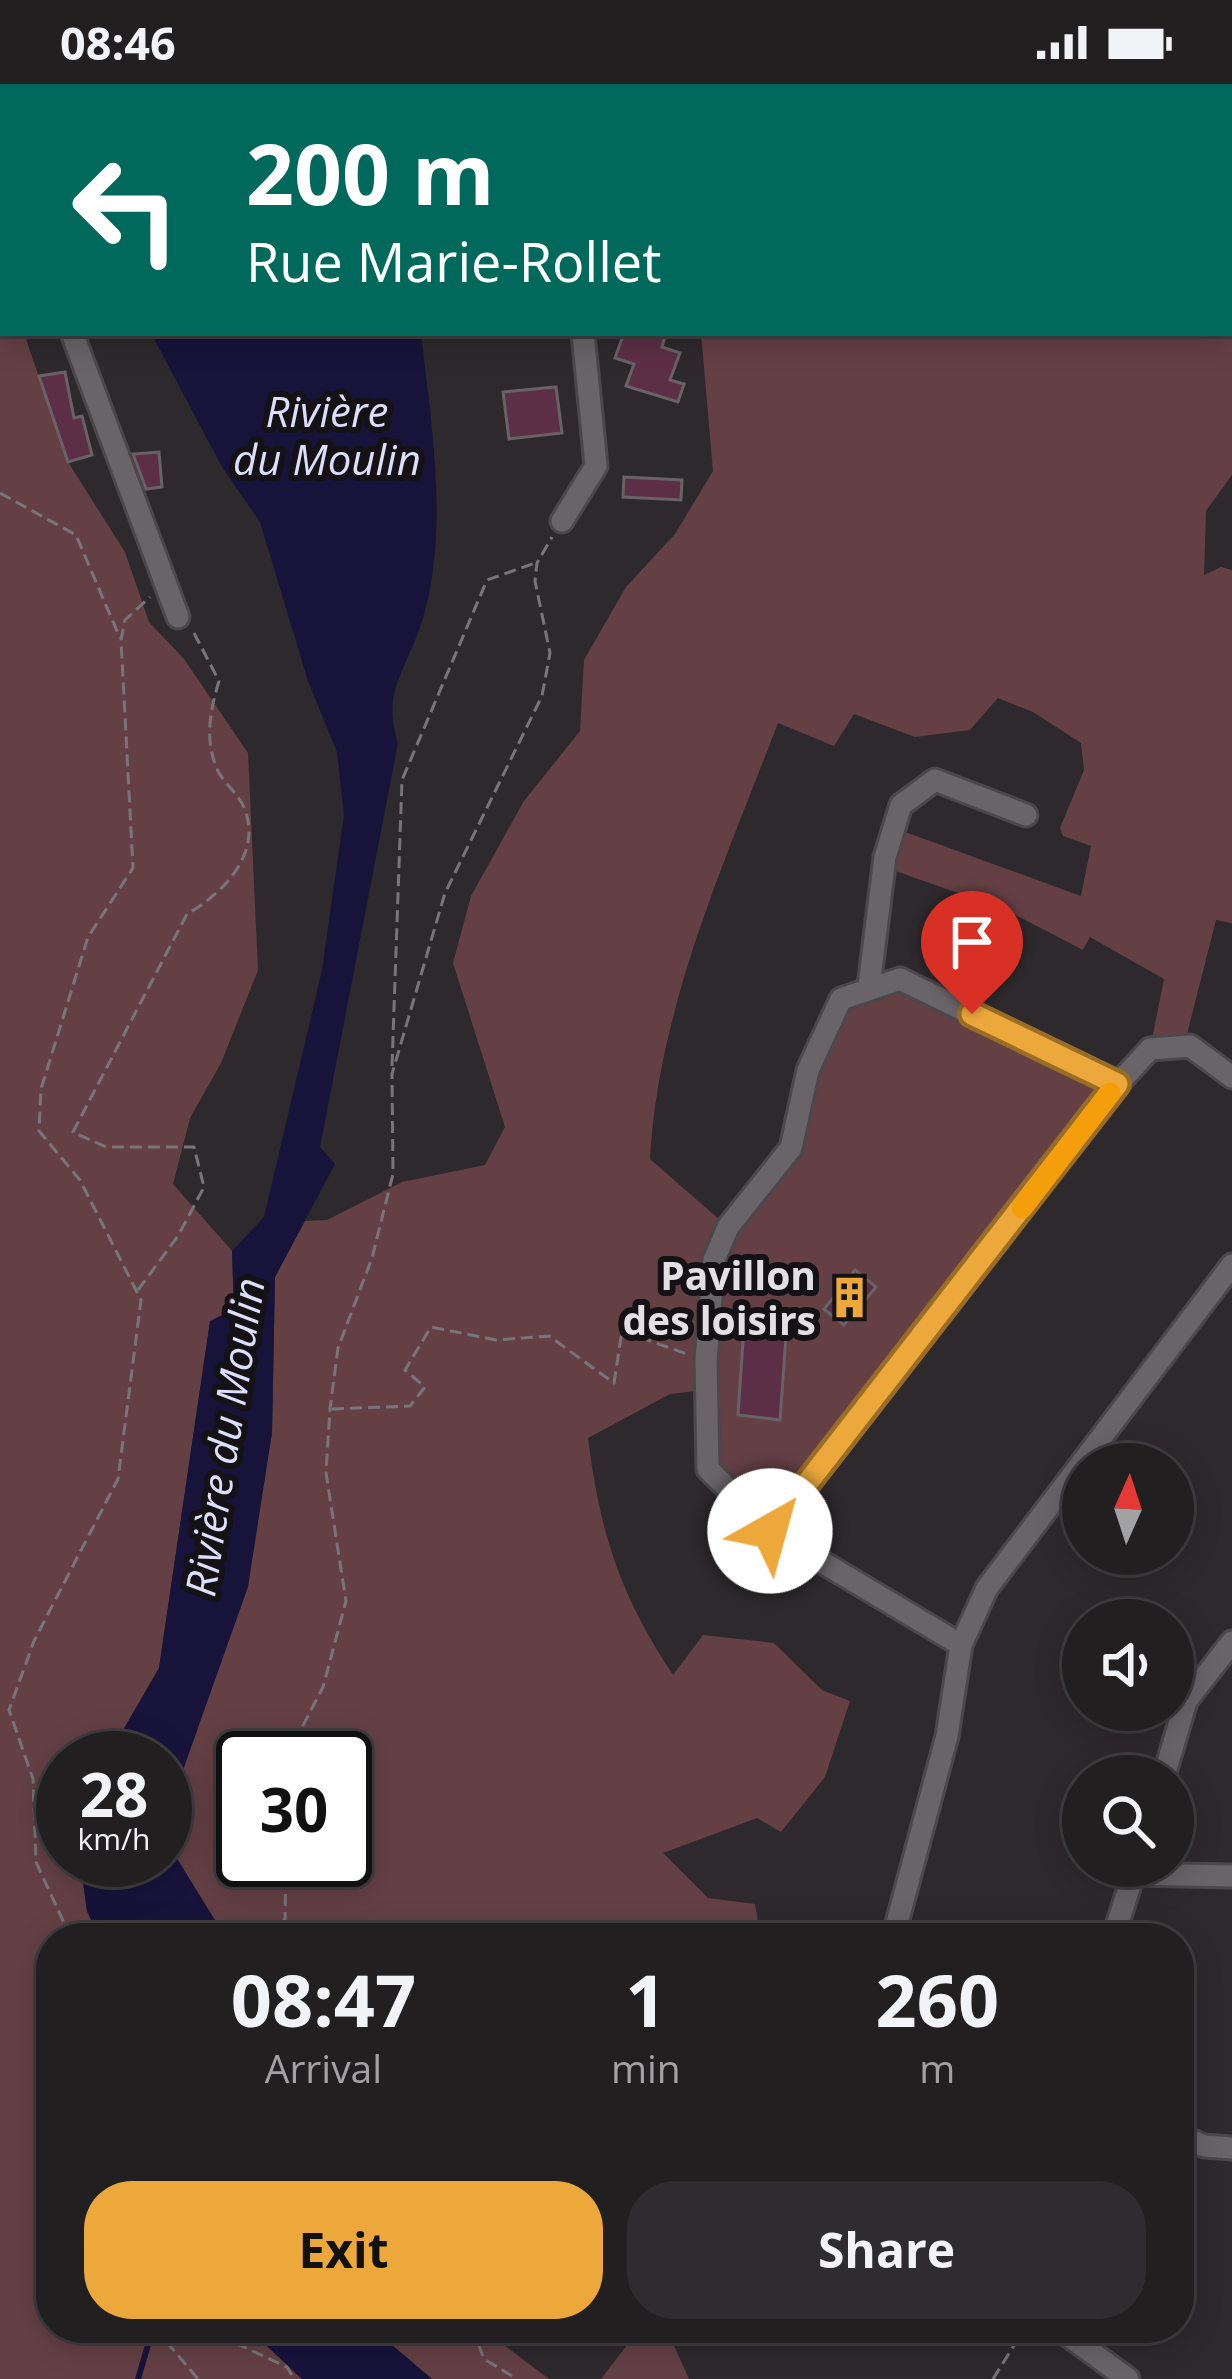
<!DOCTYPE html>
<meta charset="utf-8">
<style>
:root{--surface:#221f21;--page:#2e2c2e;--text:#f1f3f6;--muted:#a2a2a5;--line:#3f3d3f;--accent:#eda83b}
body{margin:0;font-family:"Open Sans",sans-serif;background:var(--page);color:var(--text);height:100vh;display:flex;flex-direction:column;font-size:45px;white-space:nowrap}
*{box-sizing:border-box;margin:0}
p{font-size:39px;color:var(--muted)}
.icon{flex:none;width:66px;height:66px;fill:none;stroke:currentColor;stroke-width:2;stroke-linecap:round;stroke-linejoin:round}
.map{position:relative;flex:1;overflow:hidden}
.sheet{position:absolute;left:36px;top:1839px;width:1158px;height:420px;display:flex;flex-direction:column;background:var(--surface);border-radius:48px;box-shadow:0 6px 30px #0003,0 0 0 3px var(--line)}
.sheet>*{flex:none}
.top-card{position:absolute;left:0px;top:0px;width:1233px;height:252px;box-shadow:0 6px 30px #0003,0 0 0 3px var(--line);background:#00695c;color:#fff;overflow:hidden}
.needle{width:78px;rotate:3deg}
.fabs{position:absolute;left:1062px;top:1359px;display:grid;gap:24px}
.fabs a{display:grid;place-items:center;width:132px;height:132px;border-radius:50%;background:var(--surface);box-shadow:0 6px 30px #0003,0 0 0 3px var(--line);font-size:60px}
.speed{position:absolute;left:36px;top:1647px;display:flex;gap:24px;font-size:60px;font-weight:700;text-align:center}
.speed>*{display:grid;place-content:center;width:156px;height:156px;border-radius:50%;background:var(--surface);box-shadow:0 6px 30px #0003,0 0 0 3px var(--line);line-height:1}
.speed small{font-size:30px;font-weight:400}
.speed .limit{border:6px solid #111;border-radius:18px;background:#fff;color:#111}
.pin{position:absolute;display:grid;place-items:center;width:102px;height:102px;color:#fff;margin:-123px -51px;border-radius:50% 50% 50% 0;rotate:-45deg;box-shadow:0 0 12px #0007}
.pin .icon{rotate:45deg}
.me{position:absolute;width:132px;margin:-66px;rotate:38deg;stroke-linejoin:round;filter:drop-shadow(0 0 9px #0008)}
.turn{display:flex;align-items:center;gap:42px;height:252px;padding:0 48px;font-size:54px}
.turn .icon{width:156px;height:156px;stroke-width:2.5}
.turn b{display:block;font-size:84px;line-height:102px}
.eta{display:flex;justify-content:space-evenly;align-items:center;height:204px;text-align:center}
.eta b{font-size:72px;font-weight:700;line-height:84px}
.cta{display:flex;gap:24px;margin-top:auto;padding:24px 48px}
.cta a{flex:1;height:138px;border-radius:48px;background:var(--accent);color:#111;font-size:48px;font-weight:700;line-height:138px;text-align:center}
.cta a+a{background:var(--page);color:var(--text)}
.status{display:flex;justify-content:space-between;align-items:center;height:84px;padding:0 60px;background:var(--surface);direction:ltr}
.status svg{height:33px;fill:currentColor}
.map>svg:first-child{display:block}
</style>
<div class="status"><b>08:46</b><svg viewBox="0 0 49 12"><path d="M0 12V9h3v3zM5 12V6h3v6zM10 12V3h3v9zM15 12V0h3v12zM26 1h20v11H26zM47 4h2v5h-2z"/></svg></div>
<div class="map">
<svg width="1232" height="2295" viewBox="0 0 1232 2295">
<rect width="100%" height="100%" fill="#2d292c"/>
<g fill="#644045" fill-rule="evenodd">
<path d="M1202,0H1232V391L1206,427L1204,491L1221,483L1232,486V839L1216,836L1184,962L1150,965L1164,895L1090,853L1083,866L1006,826L884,783L894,744L1081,812L1091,762L1063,752L1060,744L1084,686L1081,659L1033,628L998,614L970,646L915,653L854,630L834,662L778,639C725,778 658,924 650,1075L728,1143L778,1086L841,915L900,895L1117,1001L770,1447L708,1385L705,1306L670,1310L588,1354C600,1449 620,1511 673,1591L703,1551L774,1559L822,1606L850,1617L825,1693L781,1748L757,1734L663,1769L708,1814L755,1820L761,1854H226C189,1802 138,1747 183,1686L260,1415L272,1349L275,1193L305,1137L327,1136L402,1098L485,1081L505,1043L453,879L471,812L524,717L580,647L584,576L626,503L675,450L713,387L701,249H1230V3H1190ZM243,1674H345V1776H243Z"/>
<path d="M0,168L3,249H24L68,378L125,468L149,538L184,575L248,669L258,886L221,979L190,1034L173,1100L232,1167L234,1226L210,1238L159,1584L107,1674H63V1776H80L87,1827L100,1854H51V2244H248L302,2295H0Z"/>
<path d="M372,2244H520L504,2261L549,2295H432Z"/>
<path d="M640,2244L667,2246L689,2295H601Z"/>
</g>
<g fill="#18133b">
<path d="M151,249H421C431,340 450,447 422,537C407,586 381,607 398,659L320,1063L335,1080L275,1193L272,1349L248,1503L183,1686L165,1711V1674H107L159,1584L210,1237L234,1225L232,1167L264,1133L322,886L344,731L337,668L308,597L260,438L222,383Z"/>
<path d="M165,1755L226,1854H100L87,1827L80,1776H165Z"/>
<path d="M248,2244H372L432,2295H302Z"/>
</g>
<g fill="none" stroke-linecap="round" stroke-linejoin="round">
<path stroke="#18133b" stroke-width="6" d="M138,2295L153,2244"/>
</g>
<g fill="#5d2f47" stroke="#686264" stroke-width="3">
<path d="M624,249H666L662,263L680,269L670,296L684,300L678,318L626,302L634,280L615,274Z"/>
<path d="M65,288L74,334L82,332L92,371L68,378L39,292Z"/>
<path d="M556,303L562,349L509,355L503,308Z"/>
<path d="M159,368L162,403L146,405L133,370Z"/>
<path d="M624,393L682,396L681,416L623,413Z"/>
<path d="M855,1186L876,1203L844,1241L824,1225Z"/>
<path d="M751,1234L787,1237L780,1336L738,1331L744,1242Z"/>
</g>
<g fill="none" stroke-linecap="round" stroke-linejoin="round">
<defs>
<g id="street">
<path d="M505,0L507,3"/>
<path d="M0,64L3,69"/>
<path d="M1230,161H1232"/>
<path d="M72,249L178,533"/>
<path d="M562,437L596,382L583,249"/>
<path d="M869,902L885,773L901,721L935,696L1026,731"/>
<path d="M770,1447L1117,1001L1150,965L1190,962L1232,993"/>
<path d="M961,1561L770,1447L708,1385L706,1277L714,1176L728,1143L791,1064L808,986L841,915L900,895L1117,1001"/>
<path d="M1164,1692L1186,1617L1232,1558"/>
<path d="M1133,1790L1232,1792"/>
<path d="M893,1854L947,1652L961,1561L987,1504L1232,1181"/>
<path d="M1113,1854L1136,1782"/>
<path d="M1179,2051L1204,2062L1232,2064"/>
<path d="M1058,2244L1128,2295"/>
</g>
</defs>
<use href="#street" stroke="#4b474b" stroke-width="27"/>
<g stroke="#787578" stroke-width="3" stroke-dasharray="12 6" stroke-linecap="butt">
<path d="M1230,186L1232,187"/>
<path d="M0,409L76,451L120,554"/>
<path d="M392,982L402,696L487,496L535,479"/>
<path d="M138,1206L178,1152L204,1103L194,1063H106L73,1048L187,830C221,811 262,771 245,726C240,711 225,701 218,687C204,657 210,627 219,597L194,549"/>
<path d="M332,1325L410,1322L425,1303L405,1286L431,1243L496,1256L549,1252L614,1299L622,1247L687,1270"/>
<path d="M286,1674L323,1603L346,1517L326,1389L330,1325L338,1264L372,1174L393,1090L392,990L445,809L542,612L550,569L535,497L537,479L552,453"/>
<path d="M71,1854L36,1778L33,1695L9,1626L34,1557L118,1395L141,1216L80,1096L39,1047L41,1005L88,853L133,784L121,556L125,536L150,513"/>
<path d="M272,1854L285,1835L286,1776"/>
<path d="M155,2244L198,2295"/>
<path d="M203,2244L287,2283L294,2295"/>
<path d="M472,2244L484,2275L517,2295"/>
<path d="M993,2295L1025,2244"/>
</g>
<use href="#street" stroke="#686468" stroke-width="21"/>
</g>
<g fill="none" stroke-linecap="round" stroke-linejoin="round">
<defs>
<path id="route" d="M770,1447L1117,1000L972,930"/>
</defs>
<use href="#route" stroke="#9a6d26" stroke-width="30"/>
<use href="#route" stroke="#eda83b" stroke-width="21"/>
<path stroke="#f59e0b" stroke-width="21" d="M1022,1124L1110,1009"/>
</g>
<defs>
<symbol id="building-bare" viewBox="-9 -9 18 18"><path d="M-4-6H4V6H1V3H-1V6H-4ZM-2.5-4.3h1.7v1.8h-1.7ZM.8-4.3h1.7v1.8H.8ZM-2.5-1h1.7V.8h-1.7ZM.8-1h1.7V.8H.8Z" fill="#eda83b" stroke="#141214" stroke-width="2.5" paint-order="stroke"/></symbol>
</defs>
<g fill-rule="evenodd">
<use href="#building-bare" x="820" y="1184" width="59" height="59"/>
</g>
<g text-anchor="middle" stroke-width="12" stroke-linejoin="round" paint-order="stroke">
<g font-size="39" font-weight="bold" fill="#e3e0e3" stroke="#141214" text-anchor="end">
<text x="816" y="1206">Pavillon<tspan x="816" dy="45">des loisirs</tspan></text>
</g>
<g font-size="42" font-style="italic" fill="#dddefc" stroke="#141214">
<text x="327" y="343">Rivière<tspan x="327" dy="48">du Moulin</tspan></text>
<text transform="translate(225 1353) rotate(-81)" y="15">Rivière du Moulin</text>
</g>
</g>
</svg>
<div class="fabs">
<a><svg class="needle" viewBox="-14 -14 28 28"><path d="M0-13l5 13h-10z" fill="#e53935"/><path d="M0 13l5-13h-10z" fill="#a2a2a5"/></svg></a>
<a><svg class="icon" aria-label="sound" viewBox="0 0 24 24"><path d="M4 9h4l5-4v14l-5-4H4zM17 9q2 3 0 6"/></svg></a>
<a><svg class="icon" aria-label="search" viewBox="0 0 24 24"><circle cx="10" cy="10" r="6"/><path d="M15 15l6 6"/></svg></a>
</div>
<div class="speed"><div>28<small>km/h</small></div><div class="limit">30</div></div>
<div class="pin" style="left:972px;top:930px;background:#d93025"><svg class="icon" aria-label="arrive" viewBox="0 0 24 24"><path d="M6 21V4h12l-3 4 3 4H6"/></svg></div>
<svg class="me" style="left:770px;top:1447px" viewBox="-20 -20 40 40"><circle r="19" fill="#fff"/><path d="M0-13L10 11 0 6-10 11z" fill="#eda83b"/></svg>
<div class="top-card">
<div class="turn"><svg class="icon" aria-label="left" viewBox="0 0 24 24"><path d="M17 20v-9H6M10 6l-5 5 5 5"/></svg><div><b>200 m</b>Rue Marie-Rollet</div></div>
</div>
<section class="sheet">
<div class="eta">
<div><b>08:47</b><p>Arrival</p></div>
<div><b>1</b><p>min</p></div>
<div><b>260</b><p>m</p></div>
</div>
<div class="cta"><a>Exit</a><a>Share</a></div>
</section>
</div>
